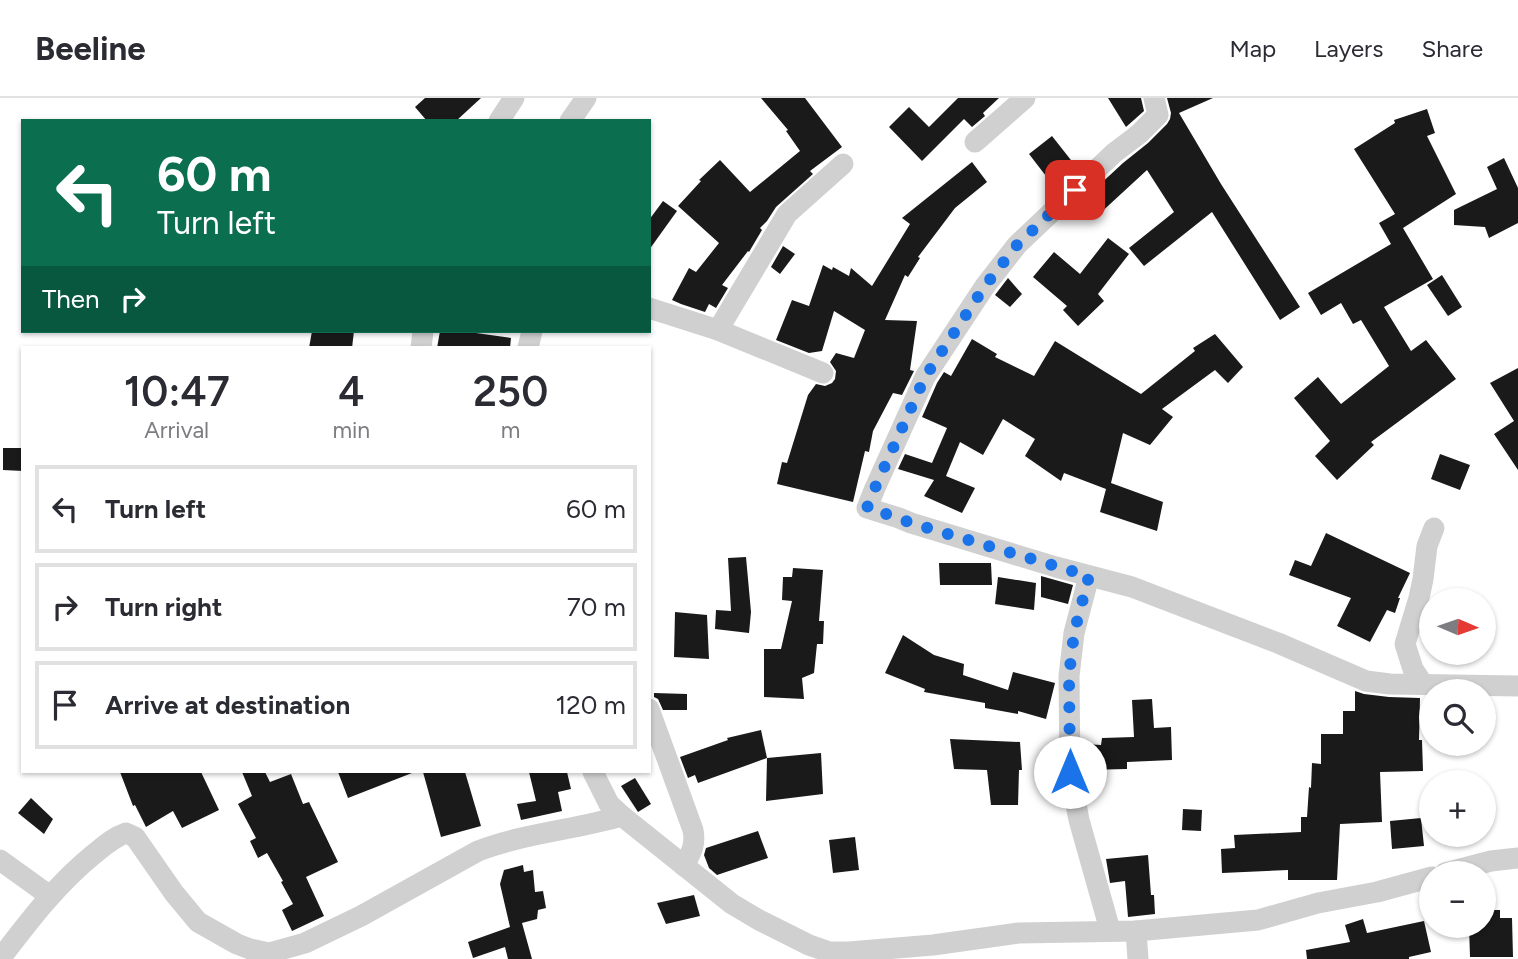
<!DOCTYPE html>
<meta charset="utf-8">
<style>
:root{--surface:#fff;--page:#f7f7f7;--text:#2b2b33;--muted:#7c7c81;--line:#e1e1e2}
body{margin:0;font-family:Figtree,sans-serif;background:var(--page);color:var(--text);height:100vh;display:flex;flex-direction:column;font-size:26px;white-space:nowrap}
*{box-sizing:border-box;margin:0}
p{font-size:23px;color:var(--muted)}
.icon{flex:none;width:38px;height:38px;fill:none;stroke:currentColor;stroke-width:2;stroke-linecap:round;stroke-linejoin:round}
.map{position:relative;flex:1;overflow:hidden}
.sheet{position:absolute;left:21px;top:248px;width:630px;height:427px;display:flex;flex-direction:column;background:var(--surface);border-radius:0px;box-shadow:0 2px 5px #0004}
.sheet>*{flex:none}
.banner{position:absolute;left:21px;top:21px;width:630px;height:214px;border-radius:0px;box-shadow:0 2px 5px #0004;background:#0b6e4f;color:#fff;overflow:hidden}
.needle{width:46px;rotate:92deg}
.tools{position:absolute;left:1419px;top:490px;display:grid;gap:14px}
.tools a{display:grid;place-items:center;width:77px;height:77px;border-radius:50%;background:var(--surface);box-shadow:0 2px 5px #0004;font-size:35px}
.pin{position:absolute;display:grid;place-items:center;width:60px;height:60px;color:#fff;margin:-30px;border-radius:14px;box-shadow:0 4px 10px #0006}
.me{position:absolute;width:77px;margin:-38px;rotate:0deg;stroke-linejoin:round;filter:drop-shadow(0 0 5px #0008)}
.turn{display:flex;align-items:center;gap:24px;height:147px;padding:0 21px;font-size:32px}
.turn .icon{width:91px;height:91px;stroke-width:2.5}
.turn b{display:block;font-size:49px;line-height:60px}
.then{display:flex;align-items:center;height:66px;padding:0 21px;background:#0003;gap:14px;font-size:26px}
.eta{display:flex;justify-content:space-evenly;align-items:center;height:119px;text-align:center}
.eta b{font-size:42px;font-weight:600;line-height:49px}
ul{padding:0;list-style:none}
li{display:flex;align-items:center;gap:21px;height:88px;margin:0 14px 10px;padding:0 7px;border:4px solid var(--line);border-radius:0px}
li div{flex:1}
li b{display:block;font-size:26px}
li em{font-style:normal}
header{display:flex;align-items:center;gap:42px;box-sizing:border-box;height:98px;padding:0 35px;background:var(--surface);border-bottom:2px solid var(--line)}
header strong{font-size:33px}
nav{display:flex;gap:38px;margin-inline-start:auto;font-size:24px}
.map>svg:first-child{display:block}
</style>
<header>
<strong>Beeline</strong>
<nav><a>Map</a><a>Layers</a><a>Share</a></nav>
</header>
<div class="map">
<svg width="1518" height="861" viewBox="0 0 1518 861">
<rect width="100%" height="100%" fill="#fff"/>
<g fill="#1a1a1a">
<path d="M425,0H481L456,23H427L415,9Z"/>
<path d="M761,0H805L842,49L810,73L813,76L776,109L767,123L760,130L762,132L749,154L748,153L722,187L728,190L716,210L709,206L705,214L681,206L672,202L689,170L696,174L719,145L678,108L701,83L699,82L720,62L750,94L800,53L786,33L788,32Z"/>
<path d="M958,0H999L983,15L985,18L972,29L964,21L922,63L889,29L909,9L929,29Z"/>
<path d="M1108,0H1141L1144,13L1126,29Z"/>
<path d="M1167,0H1213L1179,15L1221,86L1300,209L1280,222L1212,114L1144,168L1129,150L1174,114L1147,72L1096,119L1082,103L1123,65L1148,45L1167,26L1170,21L1171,15Z"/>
<path d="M1427,11L1435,35L1427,38L1456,96L1403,130L1433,181L1384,209L1411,253L1426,242L1456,281L1371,344L1374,347L1337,382L1315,358L1330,343L1294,300L1318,279L1341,306L1389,268L1361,222L1353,226L1341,205L1321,217L1308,195L1391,146L1379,125L1395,116L1354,51L1395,25L1394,22Z"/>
<path d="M1052,38L1078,71L1056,91L1029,56Z"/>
<path d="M1504,60L1518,90V125L1489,140L1485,129L1454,127V112L1497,91L1487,69Z"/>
<path d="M972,64L987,84L955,110L918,159L920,160L908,179L905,177L885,222L917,223L910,272L914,273L902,297L893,295L873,333L869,354L865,353L853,404L777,386L782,364L787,365L808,297L816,286L825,288L832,285L835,281L836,273L830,264L836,255L854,260L865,232L834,213L822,253L809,255L776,242L792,202L809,208L823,167L832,172L833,169L849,178L851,170L872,188L910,126L902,120Z"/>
<path d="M663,103L677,113L649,152V122Z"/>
<path d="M1108,140L1129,156L1098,196L1104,203L1078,228L1063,212L1067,208L1033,179L1054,154L1080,176Z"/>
<path d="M783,148L795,156L780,176L771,169Z"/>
<path d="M1442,177L1462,209L1448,218L1427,187Z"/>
<path d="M1008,180L1022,196L1010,209L995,197Z"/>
<path d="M312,233H354L352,250H309Z"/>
<path d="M440,233H476V235L511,240L510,250H437Z"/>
<path d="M1215,236L1243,269L1228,285L1215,272L1162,311L1173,319L1150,347L1123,335L1111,385L1163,404L1157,433L1100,414L1106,391L1064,375L1061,383L1025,358L1035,341L1003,321L983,357L960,344L946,378L975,390L962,415L924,398L934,382L898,371L905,356L932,365L947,330L922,319L937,285L944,274L951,278L972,241L997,256L995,259L1034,278L1055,243L1141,296L1195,253L1193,250Z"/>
<path d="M1518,270V372L1494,336L1514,323L1490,285Z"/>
<path d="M3,350H23V373L3,372Z"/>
<path d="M1440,356L1470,367L1460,392L1431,381Z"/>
<path d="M1326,435L1410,475L1398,500H1400L1395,515L1387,512L1370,544L1337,528L1351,500L1289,477L1295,462L1311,468Z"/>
<path d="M746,459L751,514L749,535L715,531L716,512L731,513L728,460Z"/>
<path d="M939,465H991L992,487H940Z"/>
<path d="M793,470L823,472L819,523H824L823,546H817L814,575L802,580L804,601L764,599V551H781L792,503L782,502L783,479H792Z"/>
<path d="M1041,478L1073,487L1068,506L1041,499Z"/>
<path d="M998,479L1036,485L1034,512L995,506Z"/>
<path d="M675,514L707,517L709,561L674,559Z"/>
<path d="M903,537L934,557L964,566L963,577L1008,592L1013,574L1055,585L1046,621L1018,613V616L985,610V605L924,594L925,591L885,575Z"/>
<path d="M1355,593L1364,596L1389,599L1420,600L1419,642H1422L1423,673L1380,674L1382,724L1340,726L1337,782H1288V772L1222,775L1221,751L1235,750L1234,737L1301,734V719H1307L1309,689L1311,690L1312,665L1321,666V636H1343V613H1355Z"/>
<path d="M654,595L687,596V612H663L658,601L654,599Z"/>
<path d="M1152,601L1154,630L1171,629L1172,662L1127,664V671L1084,672V646L1101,647L1102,640L1134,639L1132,602Z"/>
<path d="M761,632L767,660L698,685L695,677L688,680L680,659L728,642L727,640Z"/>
<path d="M950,641L1020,644L1022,672H1019L1018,707H991L987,672L954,671Z"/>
<path d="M821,655L823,696L766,703L767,660Z"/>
<path d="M120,674H201L219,712L182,730L173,713L146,729L135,707L133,708Z"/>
<path d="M242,674H265L270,684L291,676L303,706L309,704L338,764L306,779L324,818L292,833L282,812L293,806L281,784L283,783L267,755L258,760L250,743L256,740L238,706L252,698Z"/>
<path d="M338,674H412V675L348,700Z"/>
<path d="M423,674H465L481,728L441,739Z"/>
<path d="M529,674H567L571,691L558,694L562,713L521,722L517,706L536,703Z"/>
<path d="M635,680L651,706L638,714L621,688Z"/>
<path d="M31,700L53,721L44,736L18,715Z"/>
<path d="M1183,711L1202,712L1201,733L1182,732Z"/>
<path d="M1421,720L1424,748L1392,751L1390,723Z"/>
<path d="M758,733L768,760L717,777L709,770L704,757L706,750Z"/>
<path d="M855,739L859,772L833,775L829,742Z"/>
<path d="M1148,757L1151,797H1154L1155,816L1128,819L1125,783L1110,785L1106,761Z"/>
<path d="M523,767L524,774L533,772L535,794L543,793L546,810L538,812L537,821L522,825L532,861H508L505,849L473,860L468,844L510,829L500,786L504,772Z"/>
<path d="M694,797L700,818L666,826L657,805Z"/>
<path d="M1484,812H1500V820H1512L1513,859H1470L1469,828H1484Z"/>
<path d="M1363,821L1367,835L1424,823L1431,854L1409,859V861H1307L1306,852L1350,844L1345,827Z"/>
</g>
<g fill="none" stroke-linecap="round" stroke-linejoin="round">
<g stroke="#d0d0d0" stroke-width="21">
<path d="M1154,0L1158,17L1139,36L1114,55L1017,147L985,188L925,279L875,390L867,410L899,420L911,425L1056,469L1132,489L1278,545L1366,583L1390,586L1518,588"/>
<path d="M499,23L514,0"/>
<path d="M570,23L586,0"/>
<path d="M975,44L1025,0"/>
<path d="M649,210L718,232L823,275"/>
<path d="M718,232L787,116L843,66"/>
<path d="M421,250L423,233"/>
<path d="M528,250L532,233"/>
<path d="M1089,478L1074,535L1069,578L1070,674L1079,722L1110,832"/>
<path d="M1423,586L1413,571L1405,546L1419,500L1423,481L1427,448L1434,430"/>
<path d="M649,611L693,732C696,747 691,755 684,768"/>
<path d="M593,674L609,706L622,718L732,806L759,822L809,847L829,854H849L933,847L1019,835L1136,833L1258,822L1318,805L1377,794L1432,779"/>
<path d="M0,762L50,798"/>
<path d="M1445,775L1491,763L1518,760"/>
<path d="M1136,833L1138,861"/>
<path d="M0,861C29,823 57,786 94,756C104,748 114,739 126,735L135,739L174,795L198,824L237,846L250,851L269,855L305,845L361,818L478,753C525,735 574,732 622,718"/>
</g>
</g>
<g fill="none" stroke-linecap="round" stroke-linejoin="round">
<path stroke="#1a73e8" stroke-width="12" stroke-dasharray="0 21.6" d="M1070,674L1069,578L1074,535L1089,478L911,425L899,420L867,410L875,390L925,279L985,188L1017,147L1075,92"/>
</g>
</svg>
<div class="tools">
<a><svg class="needle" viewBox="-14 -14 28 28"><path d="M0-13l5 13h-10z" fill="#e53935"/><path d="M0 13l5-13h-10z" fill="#7c7c81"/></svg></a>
<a><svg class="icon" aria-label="search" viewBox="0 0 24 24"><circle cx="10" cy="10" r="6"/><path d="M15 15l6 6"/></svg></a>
<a>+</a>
<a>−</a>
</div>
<div class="pin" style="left:1075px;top:92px;background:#d93025"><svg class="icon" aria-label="arrive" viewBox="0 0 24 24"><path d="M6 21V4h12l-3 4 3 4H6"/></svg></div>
<svg class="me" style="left:1070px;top:674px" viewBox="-20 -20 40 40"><circle r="19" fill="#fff"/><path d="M0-13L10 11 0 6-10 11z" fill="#1a73e8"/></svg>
<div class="banner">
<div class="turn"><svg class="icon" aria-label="left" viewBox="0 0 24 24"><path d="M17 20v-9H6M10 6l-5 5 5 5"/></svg><div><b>60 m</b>Turn left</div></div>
<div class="then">Then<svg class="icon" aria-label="right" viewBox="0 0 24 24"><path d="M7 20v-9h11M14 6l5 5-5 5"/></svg></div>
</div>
<section class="sheet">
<div class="eta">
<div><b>10:47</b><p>Arrival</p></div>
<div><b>4</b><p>min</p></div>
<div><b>250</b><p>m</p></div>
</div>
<ul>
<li><svg class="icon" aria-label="left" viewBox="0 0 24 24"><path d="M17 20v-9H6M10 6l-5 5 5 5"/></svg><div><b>Turn left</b></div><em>60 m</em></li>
<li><svg class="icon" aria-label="right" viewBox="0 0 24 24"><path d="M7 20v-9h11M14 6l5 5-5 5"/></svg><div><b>Turn right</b></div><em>70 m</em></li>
<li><svg class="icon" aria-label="arrive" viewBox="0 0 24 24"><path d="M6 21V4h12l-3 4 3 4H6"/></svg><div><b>Arrive at destination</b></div><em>120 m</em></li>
</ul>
</section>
</div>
